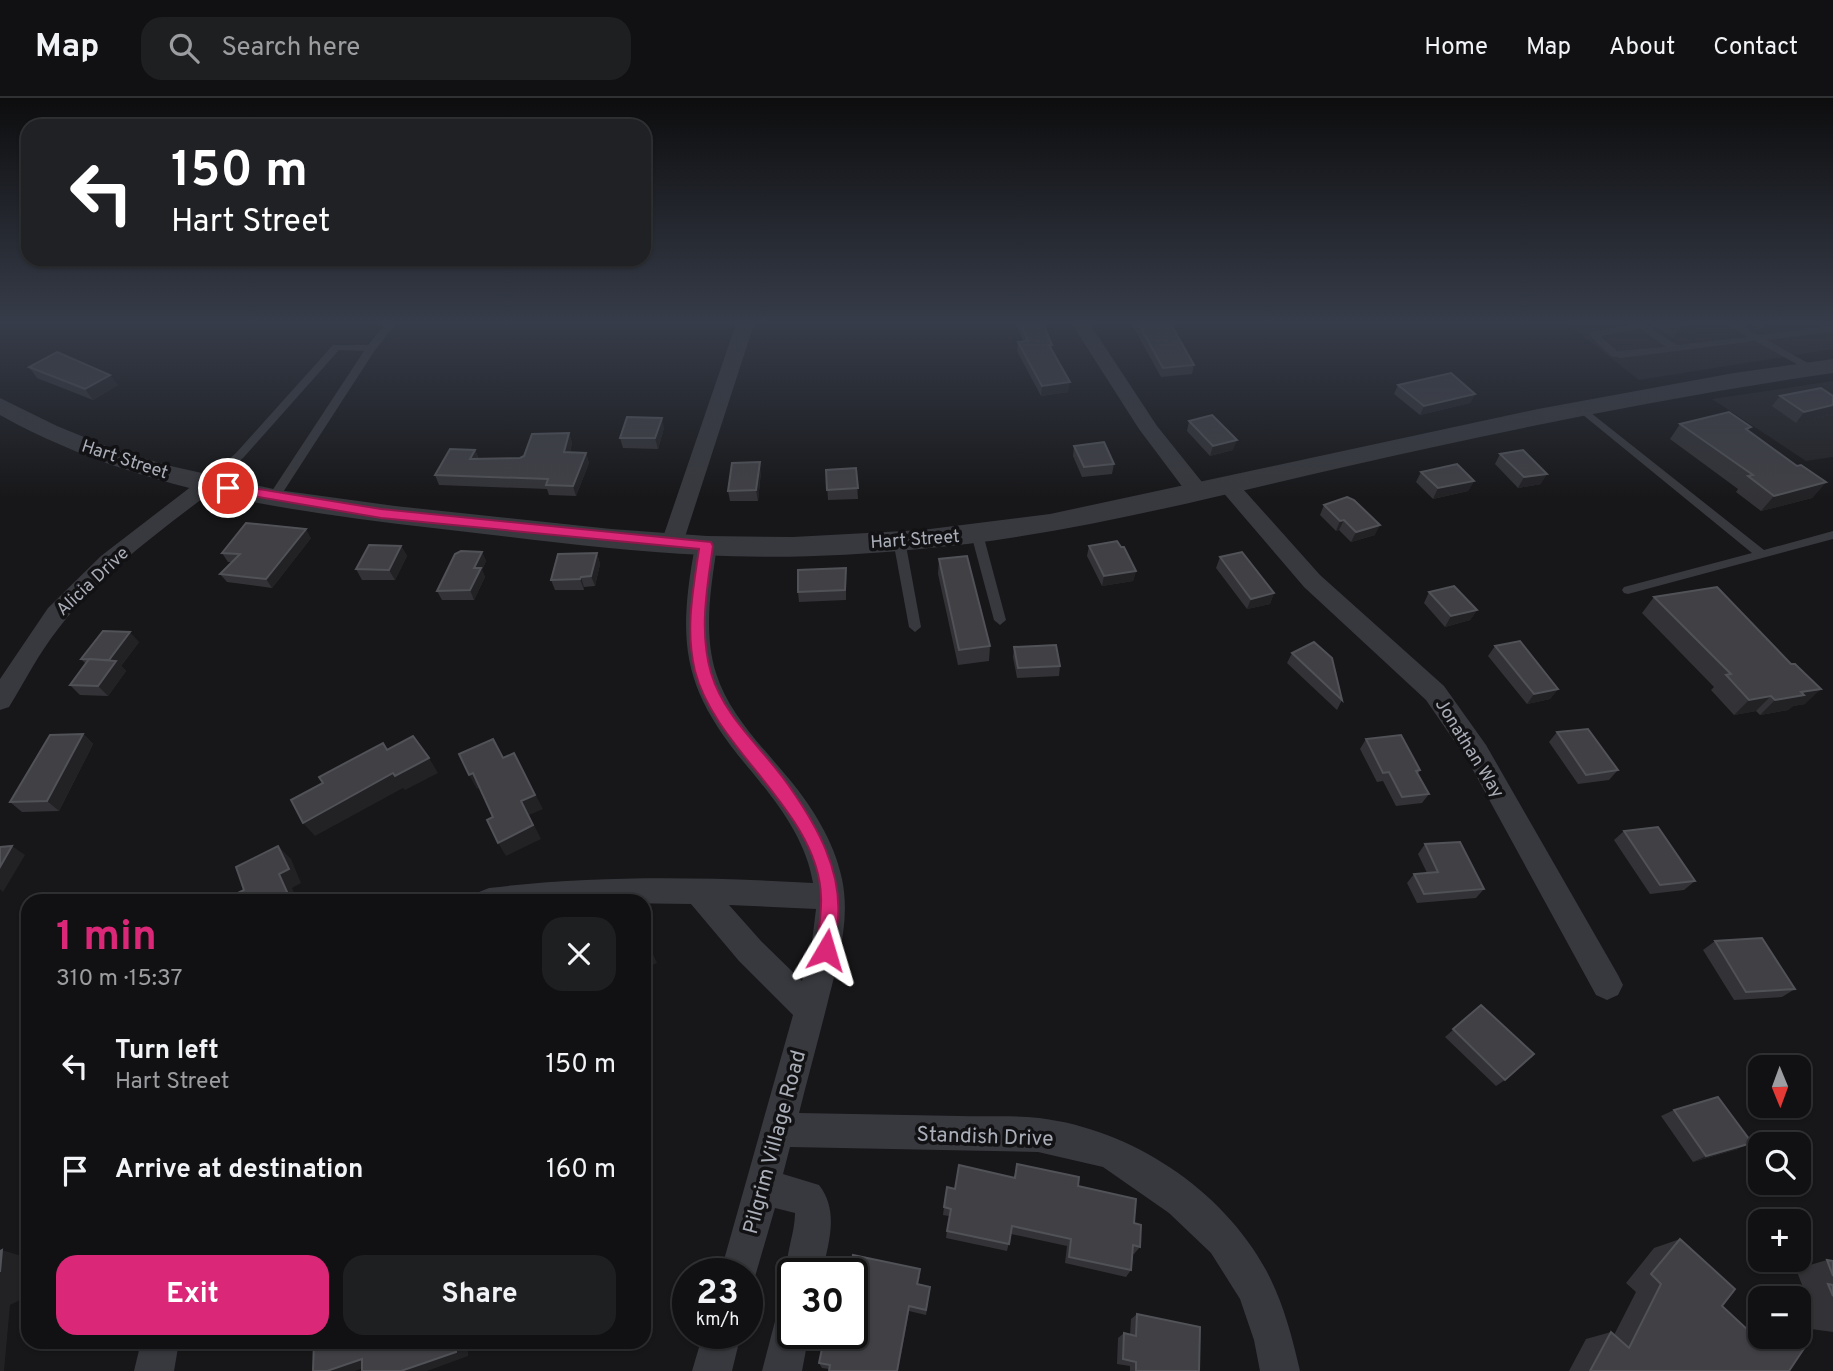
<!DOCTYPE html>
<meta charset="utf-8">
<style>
:root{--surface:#111113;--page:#1e1f21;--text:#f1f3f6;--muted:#9c9da0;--line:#303133;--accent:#db2777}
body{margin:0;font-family:Overpass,sans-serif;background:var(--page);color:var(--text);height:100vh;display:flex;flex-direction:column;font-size:26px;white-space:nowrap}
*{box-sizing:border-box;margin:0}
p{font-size:23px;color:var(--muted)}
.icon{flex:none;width:38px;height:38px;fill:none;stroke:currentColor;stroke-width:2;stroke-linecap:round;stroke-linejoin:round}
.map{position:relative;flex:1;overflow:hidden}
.sheet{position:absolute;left:21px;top:796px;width:630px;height:455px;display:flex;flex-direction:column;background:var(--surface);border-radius:21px;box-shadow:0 2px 5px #0004,0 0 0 2px var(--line)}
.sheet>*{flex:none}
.hud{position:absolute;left:21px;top:21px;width:630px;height:147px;border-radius:21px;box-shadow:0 2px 5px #0004,0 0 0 2px var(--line);background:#202124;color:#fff;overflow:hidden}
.needle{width:46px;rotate:179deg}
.buttons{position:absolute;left:1748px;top:957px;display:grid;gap:14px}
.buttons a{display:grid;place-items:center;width:63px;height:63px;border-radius:14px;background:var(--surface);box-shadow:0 2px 5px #0004,0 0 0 2px var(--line);font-size:35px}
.speed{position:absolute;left:672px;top:1160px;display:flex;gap:14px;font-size:35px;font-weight:700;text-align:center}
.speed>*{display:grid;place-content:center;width:91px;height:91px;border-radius:50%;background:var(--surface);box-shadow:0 2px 5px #0004,0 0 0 2px var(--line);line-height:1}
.speed small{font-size:18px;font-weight:400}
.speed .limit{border:4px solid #111;border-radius:10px;background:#fff;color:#111}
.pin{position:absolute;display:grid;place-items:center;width:60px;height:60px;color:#fff;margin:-30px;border:4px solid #fff;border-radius:50%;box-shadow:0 2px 7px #0007}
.me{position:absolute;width:77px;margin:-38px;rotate:7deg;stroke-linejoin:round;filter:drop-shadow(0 0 5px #0008)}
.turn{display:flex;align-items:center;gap:24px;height:147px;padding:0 35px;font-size:32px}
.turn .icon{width:91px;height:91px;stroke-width:2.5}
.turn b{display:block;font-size:49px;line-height:60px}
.round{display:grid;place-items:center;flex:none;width:74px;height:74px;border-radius:21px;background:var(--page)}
.headline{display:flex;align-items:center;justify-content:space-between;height:119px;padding:0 35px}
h1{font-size:42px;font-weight:700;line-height:52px;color:var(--accent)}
.action{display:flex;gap:14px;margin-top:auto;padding:14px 35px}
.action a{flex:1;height:80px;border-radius:21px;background:var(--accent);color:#fff;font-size:28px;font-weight:700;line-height:80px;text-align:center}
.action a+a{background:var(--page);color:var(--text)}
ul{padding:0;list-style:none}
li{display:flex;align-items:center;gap:21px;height:105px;padding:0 35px}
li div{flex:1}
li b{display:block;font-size:26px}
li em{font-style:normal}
header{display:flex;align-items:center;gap:42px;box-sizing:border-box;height:98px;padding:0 35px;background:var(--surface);border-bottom:2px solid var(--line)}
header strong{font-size:33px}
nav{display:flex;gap:38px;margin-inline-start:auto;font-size:24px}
.search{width:490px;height:63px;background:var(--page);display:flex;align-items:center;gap:18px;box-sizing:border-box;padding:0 24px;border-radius:21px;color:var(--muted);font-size:26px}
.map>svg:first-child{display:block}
</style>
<header>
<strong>Map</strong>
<div class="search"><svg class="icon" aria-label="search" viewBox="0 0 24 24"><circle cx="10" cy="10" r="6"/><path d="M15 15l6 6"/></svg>Search here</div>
<nav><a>Home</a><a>Map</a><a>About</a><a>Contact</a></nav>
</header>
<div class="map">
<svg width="1833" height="1273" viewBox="0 0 1833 1273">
<rect width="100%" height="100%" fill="#171719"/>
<g fill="#232326">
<path d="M1564,223H1833V251L1639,282Z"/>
<path d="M1833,283V359L1806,363L1712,301Z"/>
</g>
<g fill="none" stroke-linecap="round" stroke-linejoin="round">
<g fill="#38393e" fill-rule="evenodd">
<path d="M388,223H398L375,252L278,402L274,403L268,399L364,253L339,252L244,359L212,389H204V383L236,355L333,247H368Z"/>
<path d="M1629,223H1640L1677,247L1747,239L1721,223H1733L1758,237L1833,228V234L1767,242L1815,269L1816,271L1811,274L1755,243L1621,260L1611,258L1588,236L1593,233L1633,227ZM1640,231L1666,249L1617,253L1600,238Z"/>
<path d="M1581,307L1764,452L1833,433V441L1628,496L1624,495L1622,492L1624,489L1752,455L1577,312L1576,310Z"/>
<path d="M977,432L983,436L1006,522L1000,527L994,522L971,436Z"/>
<path d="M899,438L905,442L921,529L915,534L909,529L893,442Z"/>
</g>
<g fill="#38393e" fill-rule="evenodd">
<path d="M737,223H755L683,445L680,450L672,452L664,450L661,445Z"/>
<path d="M1070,223H1088L1157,328L1206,389L1209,394L1206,399H1190L1139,331Z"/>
<path d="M208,379L215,381L219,386L215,391C160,433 101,475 58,531C39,555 25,583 9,609L0,612V581L48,510L101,458L201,381Z"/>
<path d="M1228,380L1235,382L1320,477L1444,588L1486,647L1618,877L1623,887L1618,897L1607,902L1596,897L1468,663L1426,602L1304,489L1221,392L1217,387L1221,382Z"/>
<path d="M706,440L714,443L717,448C711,490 703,533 716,575C728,614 758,644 784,675C810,705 834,742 842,781C851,824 837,866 827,907C818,943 808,979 799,1015C853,1016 906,1017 959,1018C986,1019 1013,1017 1039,1020C1131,1031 1222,1091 1266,1172C1283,1204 1292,1238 1300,1273H1260L1254,1242L1240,1201L1211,1155L1169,1115L1103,1069L1038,1054L790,1049L783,1076L819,1087C840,1114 828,1146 822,1176H793V1190L790,1189C780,1166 795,1140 795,1115L775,1110L752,1189L747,1191V1176H720L793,917L739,863L691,806L474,803L479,794L489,790C597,777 705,779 813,785C806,742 779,707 752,674C684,594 676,550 695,448L698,443ZM729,807L816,811L811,852L802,883L761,843Z"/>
<path d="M793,1203V1236H809L802,1273H762L779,1208Z"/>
<path d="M703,1236H741L732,1273H692Z"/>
<path d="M141,1244H179L174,1273H134Z"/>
</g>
<path fill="#38393e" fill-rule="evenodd" d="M1833,261V275C1668,299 1506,332 1344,369C1204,401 1064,438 920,451C849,458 776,461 704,457C614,453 523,440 433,430C284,413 132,391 0,317V300L57,328L111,350L166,367L278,392L395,408L611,431L707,438L793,439L922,432L1050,416L1538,311L1734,275Z"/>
</g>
<g fill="#333337">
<path d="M1015,223H1042L1052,247V252L1068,294L1041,298L1017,253L1018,244L1023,243Z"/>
<path d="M1130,223H1169L1194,267L1192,276L1161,279Z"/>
<path d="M1646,223H1726L1723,227L1673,240Z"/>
<path d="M1745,223H1795L1760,232Z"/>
<path d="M29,269L118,287L93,302L37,280Z"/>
<path d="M1398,287L1475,296L1470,305L1420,317L1394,296Z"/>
<path d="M1780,298H1833V316L1796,325L1772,308Z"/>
<path d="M1189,323L1233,352L1210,358L1187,333Z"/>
<path d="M1680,326L1749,333L1797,368L1826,384L1812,400L1761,413L1736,394L1738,391L1670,341Z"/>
<path d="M664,330L658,351L623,350L620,340Z"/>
<path d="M569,335L572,345L570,354L586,355L589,365L576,398L549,397L547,391L439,387L435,377L475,352L479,361L520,360Z"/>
<path d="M1074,348L1114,366L1112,376L1082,379L1073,358Z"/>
<path d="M1500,356L1541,386L1518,390L1495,366Z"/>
<path d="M856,370L858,401L828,402L826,372Z"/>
<path d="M761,374L758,403H730L728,393Z"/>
<path d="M1421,374L1474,383L1468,393L1433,401L1416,384Z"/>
<path d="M1324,407L1375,437L1351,444L1339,432L1336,433L1320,417Z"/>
<path d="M311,440L272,490L227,484L220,476L232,464H228L222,455Z"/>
<path d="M401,448L407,458L395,482H362L356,471Z"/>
<path d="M1089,448L1136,473L1133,483L1102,488L1087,458Z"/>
<path d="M482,454L486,463L482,472L485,479L474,502H442L437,493Z"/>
<path d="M597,455L600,466L595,488L584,489V492H555L551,482Z"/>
<path d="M1220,459L1274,495L1270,506L1247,511L1216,470Z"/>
<path d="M939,461L990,548L989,563L958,567L938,476Z"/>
<path d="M846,470V502L799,504L798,494Z"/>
<path d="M1429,494L1477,512L1470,522L1445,529L1424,505Z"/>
<path d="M1654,499L1805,606L1793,608L1788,612L1760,617L1756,613L1734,617L1711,592L1714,589L1642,515Z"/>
<path d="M139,544L121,568L126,573L108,598L80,597L70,587L86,566L81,561Z"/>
<path d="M1495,548L1558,591L1550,601L1527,606L1488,558Z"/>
<path d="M1014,549L1060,568L1059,578L1017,580L1013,559Z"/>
<path d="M1292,555L1342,602L1337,612L1287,565Z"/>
<path d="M1557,634L1618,672L1609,682L1578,686L1549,644Z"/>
<path d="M83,636L93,646L59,713L22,714L10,704Z"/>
<path d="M1366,641L1420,672L1418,676L1429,696L1422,705L1396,708L1383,683L1377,684L1360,651Z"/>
<path d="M1624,733L1695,783L1684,792L1650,796L1614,742Z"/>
<path d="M1425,746L1484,791L1476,800L1417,805L1407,785L1414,776L1427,775L1418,756Z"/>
<path d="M1715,843L1795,891L1782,899L1734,902L1703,852Z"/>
<path d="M1481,907L1505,982L1496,988L1445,939Z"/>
<path d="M1674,1012L1738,1051L1693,1064L1661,1018Z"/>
<path d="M1017,1066L1078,1088L1134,1125L1140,1149L1134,1156H1133L1131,1172L1126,1179L1065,1165L1067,1148L1011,1136L1007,1153L946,1140L949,1118L943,1117L944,1109L955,1091L1014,1079Z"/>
<path d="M1680,1141L1722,1208L1749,1233L1760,1231V1239H1794L1789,1273H1569L1586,1241L1611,1234L1614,1237L1636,1194L1626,1185L1654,1150Z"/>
<path d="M1827,1162L1833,1163V1234L1811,1231L1797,1194L1804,1192L1796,1171Z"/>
<path d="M920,1178L918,1186L930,1189L926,1217L909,1213L898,1273H829V1271L822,1270L819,1265Z"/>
<path d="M1137,1216L1199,1273H1130V1268L1117,1266L1118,1240L1124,1235L1130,1237L1131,1221Z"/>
</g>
<g fill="#222225">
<path d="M1697,223H1726L1723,227L1673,240L1682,227Z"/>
<path d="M1766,223H1795L1760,232Z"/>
<path d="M110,277L118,287L93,302L85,291Z"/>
<path d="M1070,284L1068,294L1041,298L1042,288Z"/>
<path d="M1475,296L1470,305L1420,317L1424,308Z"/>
<path d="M1833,307V316L1796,325L1804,314Z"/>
<path d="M662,320L664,330L658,351L655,340Z"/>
<path d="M569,335L572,345L567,364L564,354Z"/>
<path d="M1237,342L1233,352L1210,358L1213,348Z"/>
<path d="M475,352L479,362L470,361Z"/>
<path d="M586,355L589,365L576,398L573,388Z"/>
<path d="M760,364L761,374L758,403L756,392Z"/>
<path d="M1547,376L1541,386L1518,390L1524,379Z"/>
<path d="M1474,383L1468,393L1433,401L1438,390Z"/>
<path d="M1826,384L1812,400L1761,413L1774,398Z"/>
<path d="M1344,422L1339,432L1336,433L1340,423Z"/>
<path d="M1380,427L1375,437L1351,444L1356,434Z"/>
<path d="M306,431L311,440L272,490L266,481Z"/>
<path d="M401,448L407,458L395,482L389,472Z"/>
<path d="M482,454L486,463L482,472L485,479L474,502L470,492L474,470Z"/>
<path d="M597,455L600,466L595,488L591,478Z"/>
<path d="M1136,473L1133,483L1102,488L1104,478Z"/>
<path d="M581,479L584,489V492L580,481Z"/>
<path d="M1274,495L1270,506L1247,511L1251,501Z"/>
<path d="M1477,512L1470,522L1445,529L1451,518Z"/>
<path d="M130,534L139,544L121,568L126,573L108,598L98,588L114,567L109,562Z"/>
<path d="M1558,591L1550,601L1527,606L1534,596Z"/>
<path d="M1821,591L1805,606L1793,608L1788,612L1760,617L1775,602L1801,594Z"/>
<path d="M1771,598L1756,613L1734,617L1749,602Z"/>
<path d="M83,636L93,646L59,713L47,703Z"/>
<path d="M514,655L543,711L529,717L541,741L506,758L498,745L521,703Z"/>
<path d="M429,660L438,675L405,692L403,690L315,738L303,725L393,675Z"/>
<path d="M473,675L481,689L477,691L469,677Z"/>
<path d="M12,748L25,757L3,794L0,791V769Z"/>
<path d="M278,748L291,761L301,785L292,790L298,803H291L279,776Z"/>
<path d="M644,836L657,865L644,871Z"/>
<path d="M1752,1045L1738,1051L1693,1064L1706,1058Z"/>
<path d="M2,1152L25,1159L22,1201L10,1207L4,1273H0V1174Z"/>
<path d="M909,1208V1213L898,1273H897Z"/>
<path d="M456,1244H468V1258L427,1273H401Z"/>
<path d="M362,1261L377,1265L355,1273H327Z"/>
</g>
<g fill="#404045" stroke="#505257" stroke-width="2">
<path d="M1019,223H1042L1052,247H1049L1070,284L1042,288L1018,244L1028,243Z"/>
<path d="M1137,223H1169L1194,267L1163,270Z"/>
<path d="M1676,223H1697L1682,227Z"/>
<path d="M57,254L110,277L85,291L29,269Z"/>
<path d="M1451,275L1475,296L1424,308L1398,287Z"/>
<path d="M1821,290L1833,298V307L1804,314L1780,298Z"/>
<path d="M1729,314L1751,329L1746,331L1797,368L1801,367L1826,384L1774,398L1748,378L1753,377L1680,326Z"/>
<path d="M1212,317L1237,342L1213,348L1189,323Z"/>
<path d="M627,319L662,320L655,340H620Z"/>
<path d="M569,335L564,354L586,355L573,388L546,387L548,381L435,377L450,351L475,352L470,361L520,360L524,358L532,336Z"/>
<path d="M1104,344L1114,366L1084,369L1074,348Z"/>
<path d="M1523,352L1547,376L1524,379L1500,356Z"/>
<path d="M760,364L756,392L728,393L732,365Z"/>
<path d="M1457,366L1474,383L1438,390L1421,374Z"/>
<path d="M856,370L858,390L827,392L826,372Z"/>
<path d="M1347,399L1354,402L1380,427L1356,434L1344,422L1340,423L1324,407Z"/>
<path d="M246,425L306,431L266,481L220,476L240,456L222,455Z"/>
<path d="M1117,443L1121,449H1124L1136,473L1104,478L1089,448Z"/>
<path d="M369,447L401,448L389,472L356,471Z"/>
<path d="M461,453L482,454L474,470H481L470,492L437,493L455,456Z"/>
<path d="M1242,454L1274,495L1251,501L1220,459Z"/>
<path d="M597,455L591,478L581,479L580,481L551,482L558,456Z"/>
<path d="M967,458L990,548L959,552L939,461Z"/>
<path d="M846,470L845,492L798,494V472Z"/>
<path d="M1454,488L1477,512L1451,518L1429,494Z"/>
<path d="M1717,489L1791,566H1795L1821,591L1801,594L1804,597L1775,602L1771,598L1749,602L1726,577L1731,576L1654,499Z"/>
<path d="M103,533L130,534L109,562L81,561Z"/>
<path d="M1520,543L1558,591L1534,596L1495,548Z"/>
<path d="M1314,544L1332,560L1342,602L1292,555Z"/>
<path d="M1056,547L1060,568L1018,570L1014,549Z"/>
<path d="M89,561L116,563L98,588L70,587Z"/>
<path d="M1588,631L1618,672L1586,677L1557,634Z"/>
<path d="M83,636L47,703L10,704L50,637Z"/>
<path d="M1401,637L1420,672L1416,673L1429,696L1402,699L1389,674L1383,675L1366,641Z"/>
<path d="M413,638L429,660L395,678L393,675L303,725L291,702L323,685L319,679L383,645L387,652Z"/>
<path d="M493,641L503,660L514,655L535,697L521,703L533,727L498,745L487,722L493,719L473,675L469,677L459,656Z"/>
<path d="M1658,729L1695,783L1660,787L1624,733Z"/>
<path d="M1460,744L1484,791L1424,796L1414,776L1438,774L1425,746Z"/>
<path d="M12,748L0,769V749Z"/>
<path d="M278,748L289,771L279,776L291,803H230L228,800L244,792L236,769Z"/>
<path d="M644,837L651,853L644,856Z"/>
<path d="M1762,840L1795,891L1746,894L1715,843Z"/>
<path d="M1481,907L1534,956L1505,982L1453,931Z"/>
<path d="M1718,999L1752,1045L1706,1058L1674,1012Z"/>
<path d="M1017,1066L1079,1079L1078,1088L1136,1101L1134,1125L1141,1127L1140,1149L1133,1147L1131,1172L1069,1159L1071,1141L1012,1128L1009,1146L947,1133L951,1111L944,1109L947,1089L955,1091L959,1067L1015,1080Z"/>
<path d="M1680,1141L1735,1191L1722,1208L1765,1248L1771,1239H1794L1805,1249L1789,1273H1590L1611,1234L1629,1250L1661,1186L1651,1176Z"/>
<path d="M2,1152L0,1174V1153Z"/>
<path d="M853,1157L920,1171L917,1186L930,1189L926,1212L909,1208L897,1273H829L830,1267L819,1265L825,1236H852V1176H849Z"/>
<path d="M1827,1162L1833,1163V1178Z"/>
<path d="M1828,1186L1833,1187V1198Z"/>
<path d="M1137,1216L1200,1229L1199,1273H1136V1264L1123,1261L1124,1235L1136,1238Z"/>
<path d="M314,1244H456V1254L401,1273H362V1261L327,1273H313Z"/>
</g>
<linearGradient id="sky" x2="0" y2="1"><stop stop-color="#0d0d0e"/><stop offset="0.56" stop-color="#363c49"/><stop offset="1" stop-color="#363c49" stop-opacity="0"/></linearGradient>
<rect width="1833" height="401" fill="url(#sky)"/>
<path fill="#db2777" stroke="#8e194d" stroke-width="2" d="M228,386L381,411L711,444L713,448C707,489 699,534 711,575C725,621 763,650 789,688C817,728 842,772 838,821C836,833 837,847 832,858L826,860L819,858L816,852C818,834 822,816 821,799C819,714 715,652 695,573C685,533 693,492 699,451L381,420L224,393L222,390Z"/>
<g text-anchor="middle" stroke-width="7" stroke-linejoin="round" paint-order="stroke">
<g font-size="18" fill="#aaaeb8" stroke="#121214">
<text transform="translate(125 361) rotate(18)" y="6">Hart Street</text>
<text transform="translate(915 441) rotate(-4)" y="6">Hart Street</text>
<text transform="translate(92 483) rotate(-43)" y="6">Alicia Drive</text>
<text transform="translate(1470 650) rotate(58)" y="6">Jonathan Way</text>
</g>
<g font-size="21" fill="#aaaeb8" stroke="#121214">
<text transform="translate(985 1038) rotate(2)" y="7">Standish Drive</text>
<text transform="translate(774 1044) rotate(-75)" y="7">Pilgrim Village Road</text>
</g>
</g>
</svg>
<div class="buttons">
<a><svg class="needle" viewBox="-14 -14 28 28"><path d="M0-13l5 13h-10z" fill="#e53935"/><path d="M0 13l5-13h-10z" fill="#9c9da0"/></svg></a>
<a><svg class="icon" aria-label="search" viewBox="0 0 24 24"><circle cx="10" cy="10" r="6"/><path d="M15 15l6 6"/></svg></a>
<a>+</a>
<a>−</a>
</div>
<div class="speed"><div>23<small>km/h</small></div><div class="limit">30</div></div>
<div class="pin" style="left:228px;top:390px;background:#d93025"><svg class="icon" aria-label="arrive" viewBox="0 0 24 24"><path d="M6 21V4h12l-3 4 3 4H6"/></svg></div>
<svg class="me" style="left:826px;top:852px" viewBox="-20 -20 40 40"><path d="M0-17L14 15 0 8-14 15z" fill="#db2777" stroke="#fff" stroke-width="4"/></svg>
<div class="hud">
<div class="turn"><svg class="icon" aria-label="left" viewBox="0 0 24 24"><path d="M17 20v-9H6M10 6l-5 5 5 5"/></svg><div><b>150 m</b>Hart Street</div></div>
</div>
<section class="sheet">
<div class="headline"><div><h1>1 min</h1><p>310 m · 15:37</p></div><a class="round"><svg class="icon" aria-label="close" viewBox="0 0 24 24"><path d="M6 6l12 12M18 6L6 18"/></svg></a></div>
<ul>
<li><svg class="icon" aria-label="left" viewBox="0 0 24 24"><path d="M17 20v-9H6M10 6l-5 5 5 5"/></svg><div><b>Turn left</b><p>Hart Street</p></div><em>150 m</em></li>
<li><svg class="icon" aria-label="arrive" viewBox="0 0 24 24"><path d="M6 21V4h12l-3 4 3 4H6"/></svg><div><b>Arrive at destination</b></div><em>160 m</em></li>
</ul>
<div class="action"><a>Exit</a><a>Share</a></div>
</section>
</div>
